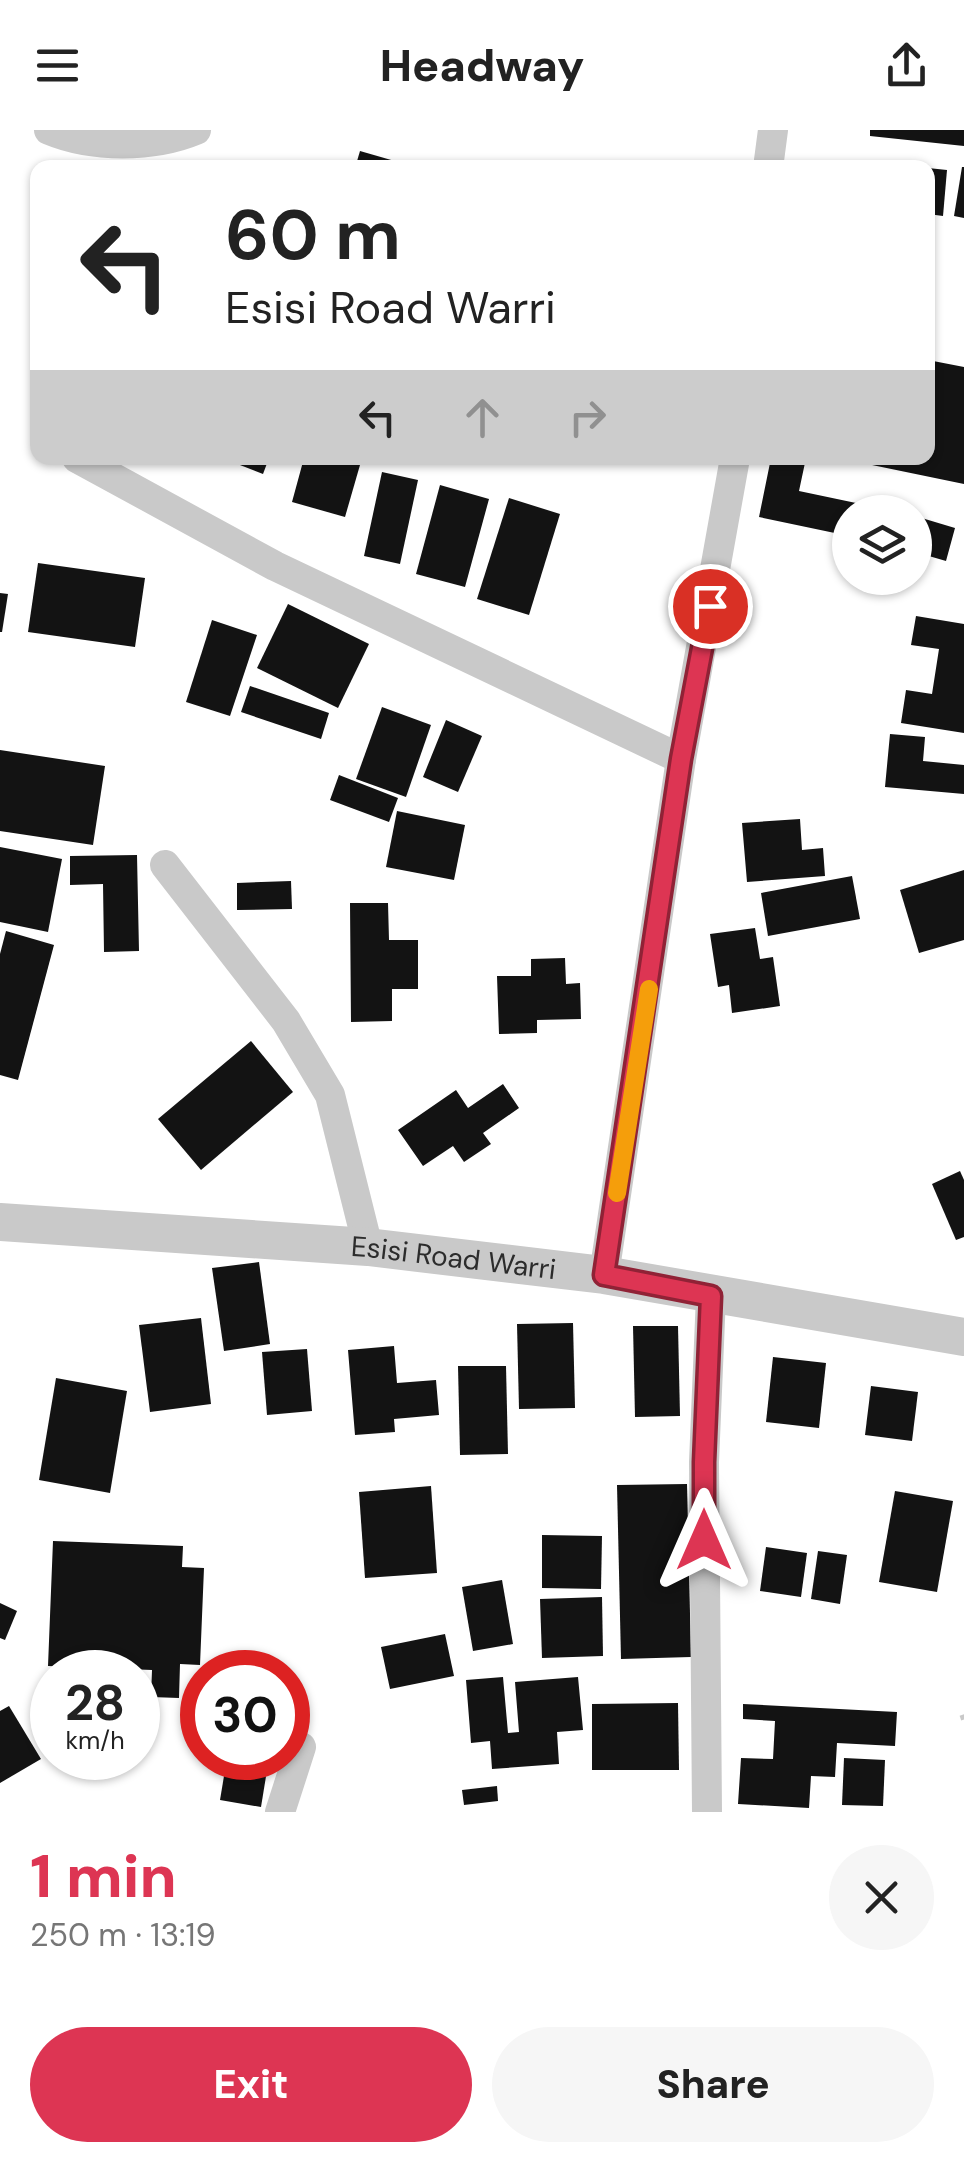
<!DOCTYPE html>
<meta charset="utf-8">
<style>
:root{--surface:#fff;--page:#f6f6f6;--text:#222;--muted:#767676;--accent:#dd3553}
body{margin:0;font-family:"DM Sans",sans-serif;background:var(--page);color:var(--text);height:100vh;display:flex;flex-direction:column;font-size:38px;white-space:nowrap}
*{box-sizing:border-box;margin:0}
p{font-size:32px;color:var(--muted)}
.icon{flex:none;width:55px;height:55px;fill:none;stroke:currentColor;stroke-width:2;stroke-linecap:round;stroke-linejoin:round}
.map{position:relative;height:1682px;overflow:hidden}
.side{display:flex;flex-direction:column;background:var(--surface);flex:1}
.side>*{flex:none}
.banner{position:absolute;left:30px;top:30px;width:905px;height:305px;border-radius:20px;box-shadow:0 2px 8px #0004;background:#fff;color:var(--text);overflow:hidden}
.controls{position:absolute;left:832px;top:365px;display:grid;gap:20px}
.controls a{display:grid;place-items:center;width:100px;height:100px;border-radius:50%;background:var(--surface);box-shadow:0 2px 8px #0004;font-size:50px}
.speed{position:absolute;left:30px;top:1520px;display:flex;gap:20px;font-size:50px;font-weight:700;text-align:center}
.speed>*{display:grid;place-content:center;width:130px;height:130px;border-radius:50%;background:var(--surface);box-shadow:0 2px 8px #0004;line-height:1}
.speed small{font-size:25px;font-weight:400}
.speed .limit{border:15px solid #d22;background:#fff;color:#111}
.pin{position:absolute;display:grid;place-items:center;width:85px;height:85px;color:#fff;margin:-42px;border:5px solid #fff;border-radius:50%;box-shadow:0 2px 10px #0007}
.me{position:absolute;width:110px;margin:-55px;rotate:0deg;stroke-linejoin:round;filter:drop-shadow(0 0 8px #0008)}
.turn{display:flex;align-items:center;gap:35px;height:210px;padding:0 30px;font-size:45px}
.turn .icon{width:130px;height:130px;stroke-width:2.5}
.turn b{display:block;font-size:70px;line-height:85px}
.lanes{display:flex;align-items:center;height:95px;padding:0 30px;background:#0003;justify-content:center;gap:50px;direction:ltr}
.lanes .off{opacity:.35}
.round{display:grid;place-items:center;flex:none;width:105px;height:105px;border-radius:52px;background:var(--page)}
.summary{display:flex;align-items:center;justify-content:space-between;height:170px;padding:0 30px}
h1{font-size:60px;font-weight:800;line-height:75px;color:var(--accent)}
.action{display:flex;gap:20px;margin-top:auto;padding:20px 30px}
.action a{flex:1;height:115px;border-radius:60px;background:var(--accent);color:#fff;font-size:40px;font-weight:800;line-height:115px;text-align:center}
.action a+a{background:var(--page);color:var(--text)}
header{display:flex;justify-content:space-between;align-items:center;height:130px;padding:0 30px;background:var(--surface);font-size:45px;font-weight:800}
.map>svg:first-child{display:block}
</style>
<header><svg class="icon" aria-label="menu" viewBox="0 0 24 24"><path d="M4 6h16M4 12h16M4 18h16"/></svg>Headway<svg class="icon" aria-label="share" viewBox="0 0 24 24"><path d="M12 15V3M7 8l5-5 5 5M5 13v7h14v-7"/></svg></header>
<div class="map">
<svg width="964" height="1682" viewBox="0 0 964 1682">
<rect width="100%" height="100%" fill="#fff"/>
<g fill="#131313">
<path d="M870,0H964V16L870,6Z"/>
<path d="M360,21L412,36V38H355Z"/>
<path d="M962,37H964V88L954,86Z"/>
<path d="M928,38L947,40L943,86L928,84Z"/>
<path d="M928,230L964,237V354L843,329L928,328Z"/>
<path d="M222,328H269L263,344Z"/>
<path d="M304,328H362L345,387L292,372Z"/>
<path d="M771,328H806L799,361L856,373L854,382H850L849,406L759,387Z"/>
<path d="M382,342L418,350L400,434L364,426Z"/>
<path d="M440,355L489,369L465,457L416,444Z"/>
<path d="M509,368L560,384L529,485L477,469Z"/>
<path d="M915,386L955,398L946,431L915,422Z"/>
<path d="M38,433L145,448L135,517L28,502Z"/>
<path d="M0,463L8,464L2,502H0Z"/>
<path d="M288,474L369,514L338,578L257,538Z"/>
<path d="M916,486L964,494V603L901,593L906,560L932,564L939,519L911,515Z"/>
<path d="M212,490L257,505L230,586L186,572Z"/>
<path d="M250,556L329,583L321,609L241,582Z"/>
<path d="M382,577L431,595L406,667L356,649Z"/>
<path d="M446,590L482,606L458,662L423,647Z"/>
<path d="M890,604L925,607L923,631L964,635V664L885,657Z"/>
<path d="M0,620L105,636L93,715L0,701Z"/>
<path d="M339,645L398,668L389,692L330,670Z"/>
<path d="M397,681L465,695L454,750L386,737Z"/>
<path d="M800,689L802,720L823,718L825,746L747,752L742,693Z"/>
<path d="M0,717L62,729L48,802L0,792Z"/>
<path d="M137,725L139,821L104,822L103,754L70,755V726Z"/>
<path d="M964,740V810L919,823L900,760Z"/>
<path d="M852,746L860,789L768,806L761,763Z"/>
<path d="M291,751L292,779L237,780V753Z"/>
<path d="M350,773H388L389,810H418V859H392V891L351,892Z"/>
<path d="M755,798L760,829L773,827L780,876L732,883L729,855L718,857L710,804Z"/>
<path d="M6,801L54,815L18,950L0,945V824Z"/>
<path d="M565,828L566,854L580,853L581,889L537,890V903L499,904L497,846H531V829Z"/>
<path d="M251,911L293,962L201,1040L158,989Z"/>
<path d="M503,954L519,978L483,1003L491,1014L464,1032L453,1016L423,1036L398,1000L456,960L468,978Z"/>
<path d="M960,1041L964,1050V1107L956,1110L932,1054Z"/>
<path d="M259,1132L270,1214L224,1221L212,1138Z"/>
<path d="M201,1188L211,1274L150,1282L139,1195Z"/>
<path d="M573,1193L575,1278L519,1279L517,1194Z"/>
<path d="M633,1196H678L680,1286L635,1287Z"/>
<path d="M394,1216L397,1253L436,1250L439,1285L394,1289L395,1302L355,1305L348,1220Z"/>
<path d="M307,1219L312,1281L267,1285L262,1222Z"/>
<path d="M773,1227L826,1233L819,1298L766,1292Z"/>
<path d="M458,1236H506L508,1324L460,1325Z"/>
<path d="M56,1248L127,1261L110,1363L39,1350Z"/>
<path d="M871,1256L918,1262L912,1311L865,1305Z"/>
<path d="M687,1354L691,1527L621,1529L617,1355Z"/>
<path d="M431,1356L437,1443L365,1448L359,1362Z"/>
<path d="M895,1361L953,1371L937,1462L879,1452Z"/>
<path d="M542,1405L602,1406L601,1459L542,1458Z"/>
<path d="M53,1411L183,1416L182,1437L204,1438L200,1535L180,1534L179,1568L151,1567L152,1540L48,1536Z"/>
<path d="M766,1417L807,1423L801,1467L760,1461Z"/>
<path d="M818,1421L847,1425L840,1474L811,1469Z"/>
<path d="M502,1450L513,1514L473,1521L462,1457Z"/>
<path d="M602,1467L603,1526L542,1528L540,1469Z"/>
<path d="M0,1473L17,1481L5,1510L0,1508Z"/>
<path d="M445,1504L454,1546L390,1559L381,1517Z"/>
<path d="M503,1547L508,1603L519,1602L515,1552L578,1547L583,1600L557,1602L559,1634L492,1639L490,1611L471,1613L466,1550Z"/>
<path d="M678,1573L679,1640H592V1574Z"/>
<path d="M743,1574L897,1582L895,1616L837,1613L835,1647L811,1646L809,1678L738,1674L741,1628L773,1629L775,1591L743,1589Z"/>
<path d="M9,1576L41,1629L0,1653V1581Z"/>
<path d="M227,1628H269L261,1677L220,1670Z"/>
<path d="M844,1628L885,1630L883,1676L842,1675Z"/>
<path d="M497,1656L498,1671L464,1675L462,1660Z"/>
</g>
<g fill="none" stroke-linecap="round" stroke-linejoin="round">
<path stroke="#c9c9c9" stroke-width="5" stroke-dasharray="5 5" stroke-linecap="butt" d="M962,1585L964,1591"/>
<g stroke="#c9c9c9" stroke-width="30">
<path d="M49,0C92,18 153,18 196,0"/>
<path d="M768,38L773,0"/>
<path d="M77,328L275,436L681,629"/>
<path d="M165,735L286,891L330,965L368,1117"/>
<path d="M604,1145L681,629L735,328"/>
<path d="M280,1682L301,1617"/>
<path d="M707,1682L704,1332L711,1166"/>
</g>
<path stroke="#c9c9c9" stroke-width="38" id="s1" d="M0,1092L368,1117L604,1145L964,1207"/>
</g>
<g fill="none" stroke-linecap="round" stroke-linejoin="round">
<defs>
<path id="route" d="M704,1410V1332L711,1166L604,1145L681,629L710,476"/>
</defs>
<use href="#route" stroke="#902236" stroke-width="25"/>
<use href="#route" stroke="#dd3553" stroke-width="18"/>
<path stroke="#f59e0b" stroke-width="18" d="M617,1063L649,859"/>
</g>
<g text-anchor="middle" stroke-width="10" stroke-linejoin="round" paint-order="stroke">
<g font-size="28" fill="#2c2c2c" stroke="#fff">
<text dy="10" stroke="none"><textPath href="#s1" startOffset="455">Esisi Road Warri</textPath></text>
</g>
</g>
</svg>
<div class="controls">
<a><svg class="icon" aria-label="layers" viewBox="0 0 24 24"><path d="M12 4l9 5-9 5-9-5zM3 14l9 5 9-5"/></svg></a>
</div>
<div class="speed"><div>28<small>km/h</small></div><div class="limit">30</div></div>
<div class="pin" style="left:710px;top:476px;background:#d93025"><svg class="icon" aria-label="arrive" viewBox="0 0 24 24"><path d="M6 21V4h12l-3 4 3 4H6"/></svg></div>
<svg class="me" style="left:704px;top:1410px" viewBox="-20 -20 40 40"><path d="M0-17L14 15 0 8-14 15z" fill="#dd3553" stroke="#fff" stroke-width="4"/></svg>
<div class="banner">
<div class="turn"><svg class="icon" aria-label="left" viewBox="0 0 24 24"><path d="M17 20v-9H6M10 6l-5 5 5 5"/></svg><div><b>60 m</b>Esisi Road Warri</div></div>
<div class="lanes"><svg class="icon" aria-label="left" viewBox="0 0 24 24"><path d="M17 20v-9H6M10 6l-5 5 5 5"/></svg><svg class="icon off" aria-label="ahead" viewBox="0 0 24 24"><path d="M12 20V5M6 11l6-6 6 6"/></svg><svg class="icon off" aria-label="right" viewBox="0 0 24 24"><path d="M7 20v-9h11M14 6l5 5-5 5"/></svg></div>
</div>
</div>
<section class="side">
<div class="summary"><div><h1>1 min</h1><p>250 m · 13:19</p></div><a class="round"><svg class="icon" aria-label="close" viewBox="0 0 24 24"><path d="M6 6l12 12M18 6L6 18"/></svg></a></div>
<div class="action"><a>Exit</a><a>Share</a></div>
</section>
